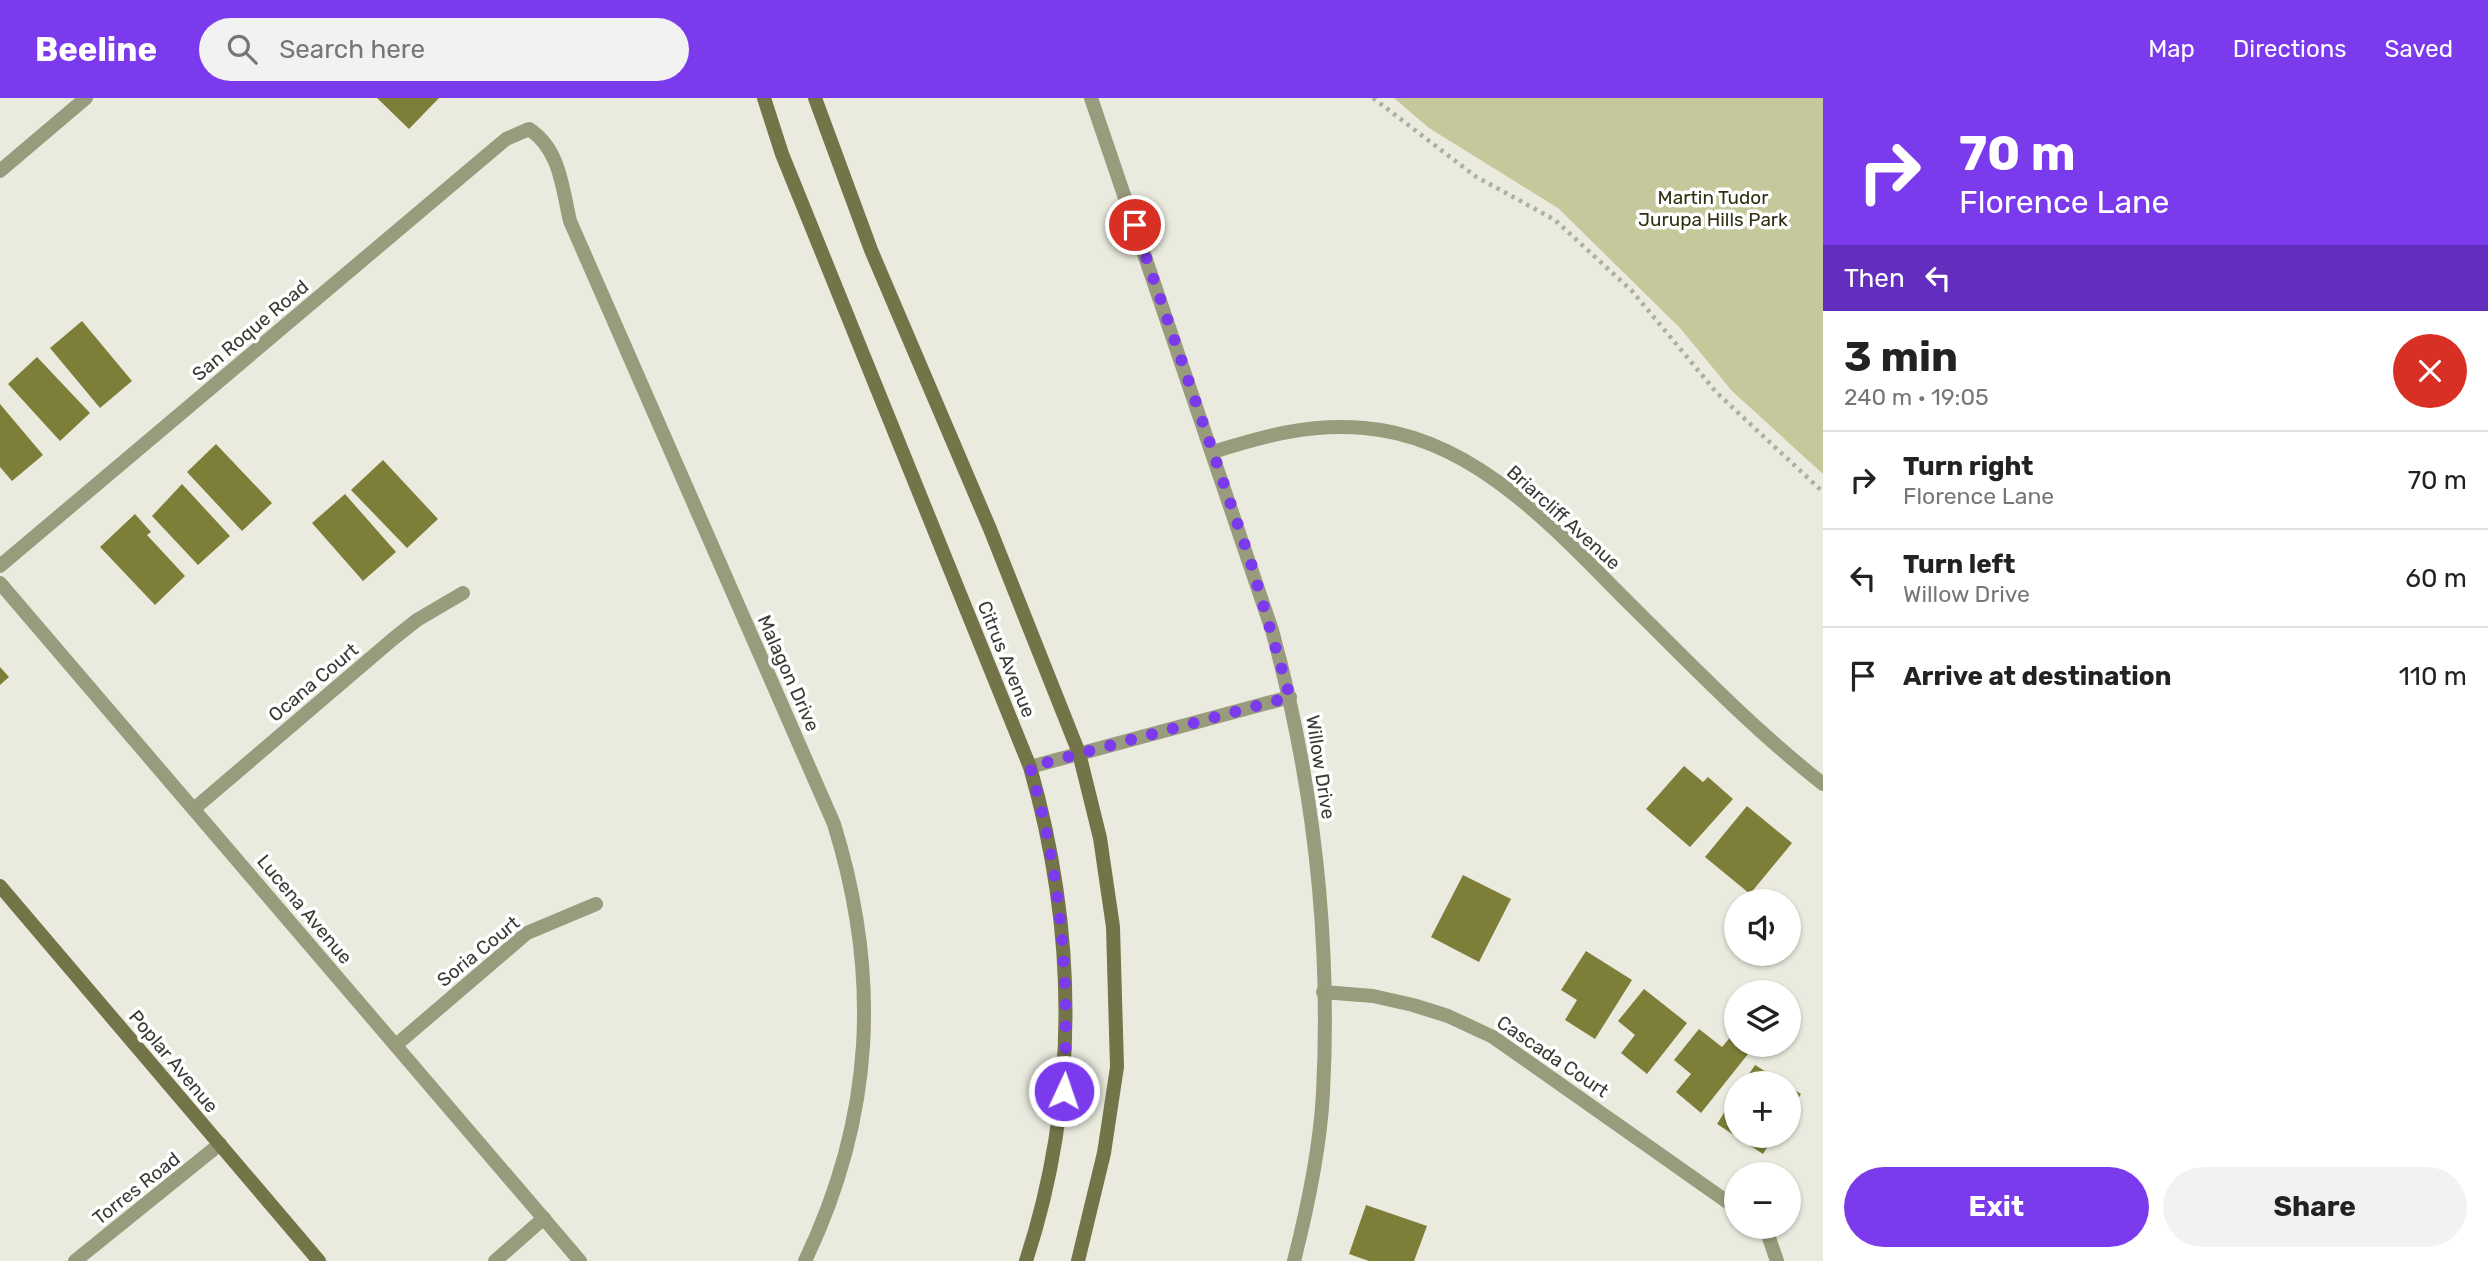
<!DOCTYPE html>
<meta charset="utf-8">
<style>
:root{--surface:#fff;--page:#f2f2f2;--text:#222;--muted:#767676;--line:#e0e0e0;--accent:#7c3aed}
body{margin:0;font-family:Rubik,sans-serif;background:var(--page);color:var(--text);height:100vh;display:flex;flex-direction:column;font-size:26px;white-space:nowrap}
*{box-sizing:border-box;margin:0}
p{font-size:23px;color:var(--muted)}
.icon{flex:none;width:38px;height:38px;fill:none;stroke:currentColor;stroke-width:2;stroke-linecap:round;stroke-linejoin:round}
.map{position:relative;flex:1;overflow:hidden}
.sheet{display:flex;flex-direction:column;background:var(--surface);width:665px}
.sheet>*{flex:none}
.guide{background:#7c3aed;color:#fff;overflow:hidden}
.buttons{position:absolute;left:1724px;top:791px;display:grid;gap:14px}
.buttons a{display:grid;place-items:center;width:77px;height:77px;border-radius:50%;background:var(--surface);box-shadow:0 2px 5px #0004;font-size:35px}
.pin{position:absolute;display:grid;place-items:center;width:60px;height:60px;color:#fff;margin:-30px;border:4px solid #fff;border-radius:50%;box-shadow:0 2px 7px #0007}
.me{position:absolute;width:77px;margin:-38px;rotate:3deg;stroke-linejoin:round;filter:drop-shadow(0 0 5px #0008)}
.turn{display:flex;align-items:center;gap:24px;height:147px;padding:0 21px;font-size:32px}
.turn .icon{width:91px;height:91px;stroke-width:2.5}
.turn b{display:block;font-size:49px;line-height:60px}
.then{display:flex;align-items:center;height:66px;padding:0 21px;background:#0003;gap:14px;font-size:26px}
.round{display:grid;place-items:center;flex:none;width:74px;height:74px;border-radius:37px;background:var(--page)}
.headline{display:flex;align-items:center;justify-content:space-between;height:119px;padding:0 21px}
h1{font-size:42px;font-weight:700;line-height:52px}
.cta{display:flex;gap:14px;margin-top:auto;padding:14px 21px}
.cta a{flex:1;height:80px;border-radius:42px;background:var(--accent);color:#fff;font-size:28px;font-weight:700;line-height:80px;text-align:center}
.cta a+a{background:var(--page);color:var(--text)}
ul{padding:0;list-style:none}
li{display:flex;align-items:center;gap:21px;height:98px;padding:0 21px;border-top:2px solid var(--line)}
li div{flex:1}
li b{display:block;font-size:26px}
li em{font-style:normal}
header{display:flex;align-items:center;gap:42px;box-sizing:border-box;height:98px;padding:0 35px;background:var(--accent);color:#fff}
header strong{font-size:33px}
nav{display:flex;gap:38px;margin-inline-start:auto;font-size:24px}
.search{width:490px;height:63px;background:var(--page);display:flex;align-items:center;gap:18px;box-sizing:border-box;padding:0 24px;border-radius:38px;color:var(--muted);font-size:26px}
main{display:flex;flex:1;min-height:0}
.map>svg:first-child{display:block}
</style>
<header>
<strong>Beeline</strong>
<div class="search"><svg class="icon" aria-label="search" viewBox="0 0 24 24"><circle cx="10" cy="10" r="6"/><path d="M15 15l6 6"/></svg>Search here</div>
<nav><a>Map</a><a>Directions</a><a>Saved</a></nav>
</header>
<main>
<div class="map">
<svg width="1823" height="1163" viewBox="0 0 1823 1163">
<rect width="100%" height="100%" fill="#eaebde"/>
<path fill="#c5c89a" d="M1394,0H1823V376L1732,293L1680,230L1558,110L1429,30Z"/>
<g fill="#7d7f39">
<path d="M377,0H439L409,31Z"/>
<path d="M82,223L132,283L100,310L50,250Z"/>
<path d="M37,259L90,315L60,343L8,286Z"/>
<path d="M0,306L43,357L12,383L0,369Z"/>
<path d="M216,346L272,405L242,433L187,374Z"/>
<path d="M383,362L438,421L407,450L351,392Z"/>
<path d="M182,386L230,438L198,467L152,418Z"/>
<path d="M345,396L396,454L363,483L312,425Z"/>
<path d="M135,416L151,434L147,437L185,478L155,507L100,449Z"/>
<path d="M0,569L9,579L0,587Z"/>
<path d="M1684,668L1703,684L1708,679L1733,701L1690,749L1646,711Z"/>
<path d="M1747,708L1792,745L1750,796L1705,759Z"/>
<path d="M1463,777L1511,801L1479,864L1431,839Z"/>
<path d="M1586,853L1632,882L1595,941L1565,922L1577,902L1561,892Z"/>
<path d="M1644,891L1687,925L1647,976L1621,955L1635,937L1618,923Z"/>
<path d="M1699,931L1722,949L1733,936L1736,947H1747L1752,951L1701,1015L1676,994L1691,976L1674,962Z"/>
<path d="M1755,967L1784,985H1743Z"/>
<path d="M1788,988L1801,996L1788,1015Z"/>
<path d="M1736,996V1038H1774L1763,1056L1717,1026Z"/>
<path d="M1366,1107L1427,1128L1414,1163H1369L1349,1156Z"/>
</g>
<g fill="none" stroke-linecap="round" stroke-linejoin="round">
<path stroke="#adaea4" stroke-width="4.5" stroke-dasharray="3.5 5" stroke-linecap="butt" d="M1373,0L1475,78L1555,122L1632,193L1717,295L1823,394"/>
<g stroke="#999b7d" stroke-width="14">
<path d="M1091,0L1272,532C1313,682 1331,840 1323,995C1320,1052 1308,1108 1294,1163"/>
<path d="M0,73L86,0"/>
<path d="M1213,354C1264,338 1310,325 1364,330C1480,339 1563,441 1640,516C1699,575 1758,635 1823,686"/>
<path d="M0,468L506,41L529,31C560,51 562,89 570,123L834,726C881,878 874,1019 805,1163"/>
<path d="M0,485L580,1163"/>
<path d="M1030,669L1290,599"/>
<path d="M195,710L393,541L417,522L463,495"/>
<path d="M1323,894L1373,898L1413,907L1448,918L1493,939L1736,1110"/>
<path d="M396,947L527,835L596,806"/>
<path d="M1758,1129L1768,1137L1777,1163"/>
<path d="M75,1163L220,1046"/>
<path d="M495,1163L544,1120"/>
</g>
<g stroke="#737549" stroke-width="14">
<path d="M764,0L782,56L1030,669C1077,833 1079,1001 1026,1163"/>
<path d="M815,0L871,152L990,431L1079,655L1100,740L1113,829L1117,969L1104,1055L1078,1163"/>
<path d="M0,788L319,1163"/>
</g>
</g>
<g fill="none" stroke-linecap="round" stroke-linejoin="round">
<path stroke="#7c3aed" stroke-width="12" stroke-dasharray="0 21.6" d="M1064,993C1070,883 1061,775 1030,669L1290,599L1251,465L1135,127"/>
</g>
<g text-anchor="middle" stroke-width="7" stroke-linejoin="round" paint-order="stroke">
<g font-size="19" fill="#313112" stroke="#fff">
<text x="1713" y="106">Martin Tudor<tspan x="1713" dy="22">Jurupa Hills Park</tspan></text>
</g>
<g font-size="19" fill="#3a3b35" stroke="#fff">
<text transform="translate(250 232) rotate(-40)" y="7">San Roque Road</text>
<text transform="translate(1564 419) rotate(42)" y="7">Briarcliff Avenue</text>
<text transform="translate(1007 561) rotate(68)" y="7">Citrus Avenue</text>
<text transform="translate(789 575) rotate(66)" y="7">Malagon Drive</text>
<text transform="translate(313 584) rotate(-40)" y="7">Ocana Court</text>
<text transform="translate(1321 669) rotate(81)" y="7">Willow Drive</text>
<text transform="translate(305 811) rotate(50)" y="7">Lucena Avenue</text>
<text transform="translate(478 853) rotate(-39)" y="7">Soria Court</text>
<text transform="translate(1553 958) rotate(34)" y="7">Cascada Court</text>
<text transform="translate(174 963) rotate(50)" y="7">Poplar Avenue</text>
<text transform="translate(136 1090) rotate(-38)" y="7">Torres Road</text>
</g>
</g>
</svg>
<div class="buttons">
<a><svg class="icon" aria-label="sound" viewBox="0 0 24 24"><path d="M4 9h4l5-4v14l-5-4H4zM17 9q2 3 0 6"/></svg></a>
<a><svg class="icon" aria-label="layers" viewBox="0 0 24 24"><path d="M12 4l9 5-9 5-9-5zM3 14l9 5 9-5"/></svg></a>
<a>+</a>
<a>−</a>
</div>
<div class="pin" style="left:1135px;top:127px;background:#d93025"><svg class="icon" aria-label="arrive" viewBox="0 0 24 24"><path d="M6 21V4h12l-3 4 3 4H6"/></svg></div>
<svg class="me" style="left:1064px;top:993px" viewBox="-20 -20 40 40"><circle r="17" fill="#7c3aed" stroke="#fff" stroke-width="3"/><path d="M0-11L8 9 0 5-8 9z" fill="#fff"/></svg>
</div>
<section class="sheet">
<div class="guide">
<div class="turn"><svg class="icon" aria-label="right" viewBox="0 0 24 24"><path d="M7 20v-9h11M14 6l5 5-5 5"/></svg><div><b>70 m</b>Florence Lane</div></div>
<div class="then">Then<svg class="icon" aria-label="left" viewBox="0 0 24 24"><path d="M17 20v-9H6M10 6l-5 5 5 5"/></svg></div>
</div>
<div class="headline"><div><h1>3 min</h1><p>240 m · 19:05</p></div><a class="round" style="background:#d93025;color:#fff"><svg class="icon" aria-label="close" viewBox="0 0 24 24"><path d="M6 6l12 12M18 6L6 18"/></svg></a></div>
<ul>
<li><svg class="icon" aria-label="right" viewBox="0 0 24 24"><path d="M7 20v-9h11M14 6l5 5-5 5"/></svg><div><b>Turn right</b><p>Florence Lane</p></div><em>70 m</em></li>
<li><svg class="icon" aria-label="left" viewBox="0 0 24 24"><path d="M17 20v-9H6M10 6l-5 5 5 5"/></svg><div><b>Turn left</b><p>Willow Drive</p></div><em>60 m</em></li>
<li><svg class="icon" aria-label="arrive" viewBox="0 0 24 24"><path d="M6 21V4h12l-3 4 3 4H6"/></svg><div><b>Arrive at destination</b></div><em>110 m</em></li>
</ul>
<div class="cta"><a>Exit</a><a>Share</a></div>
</section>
</main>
